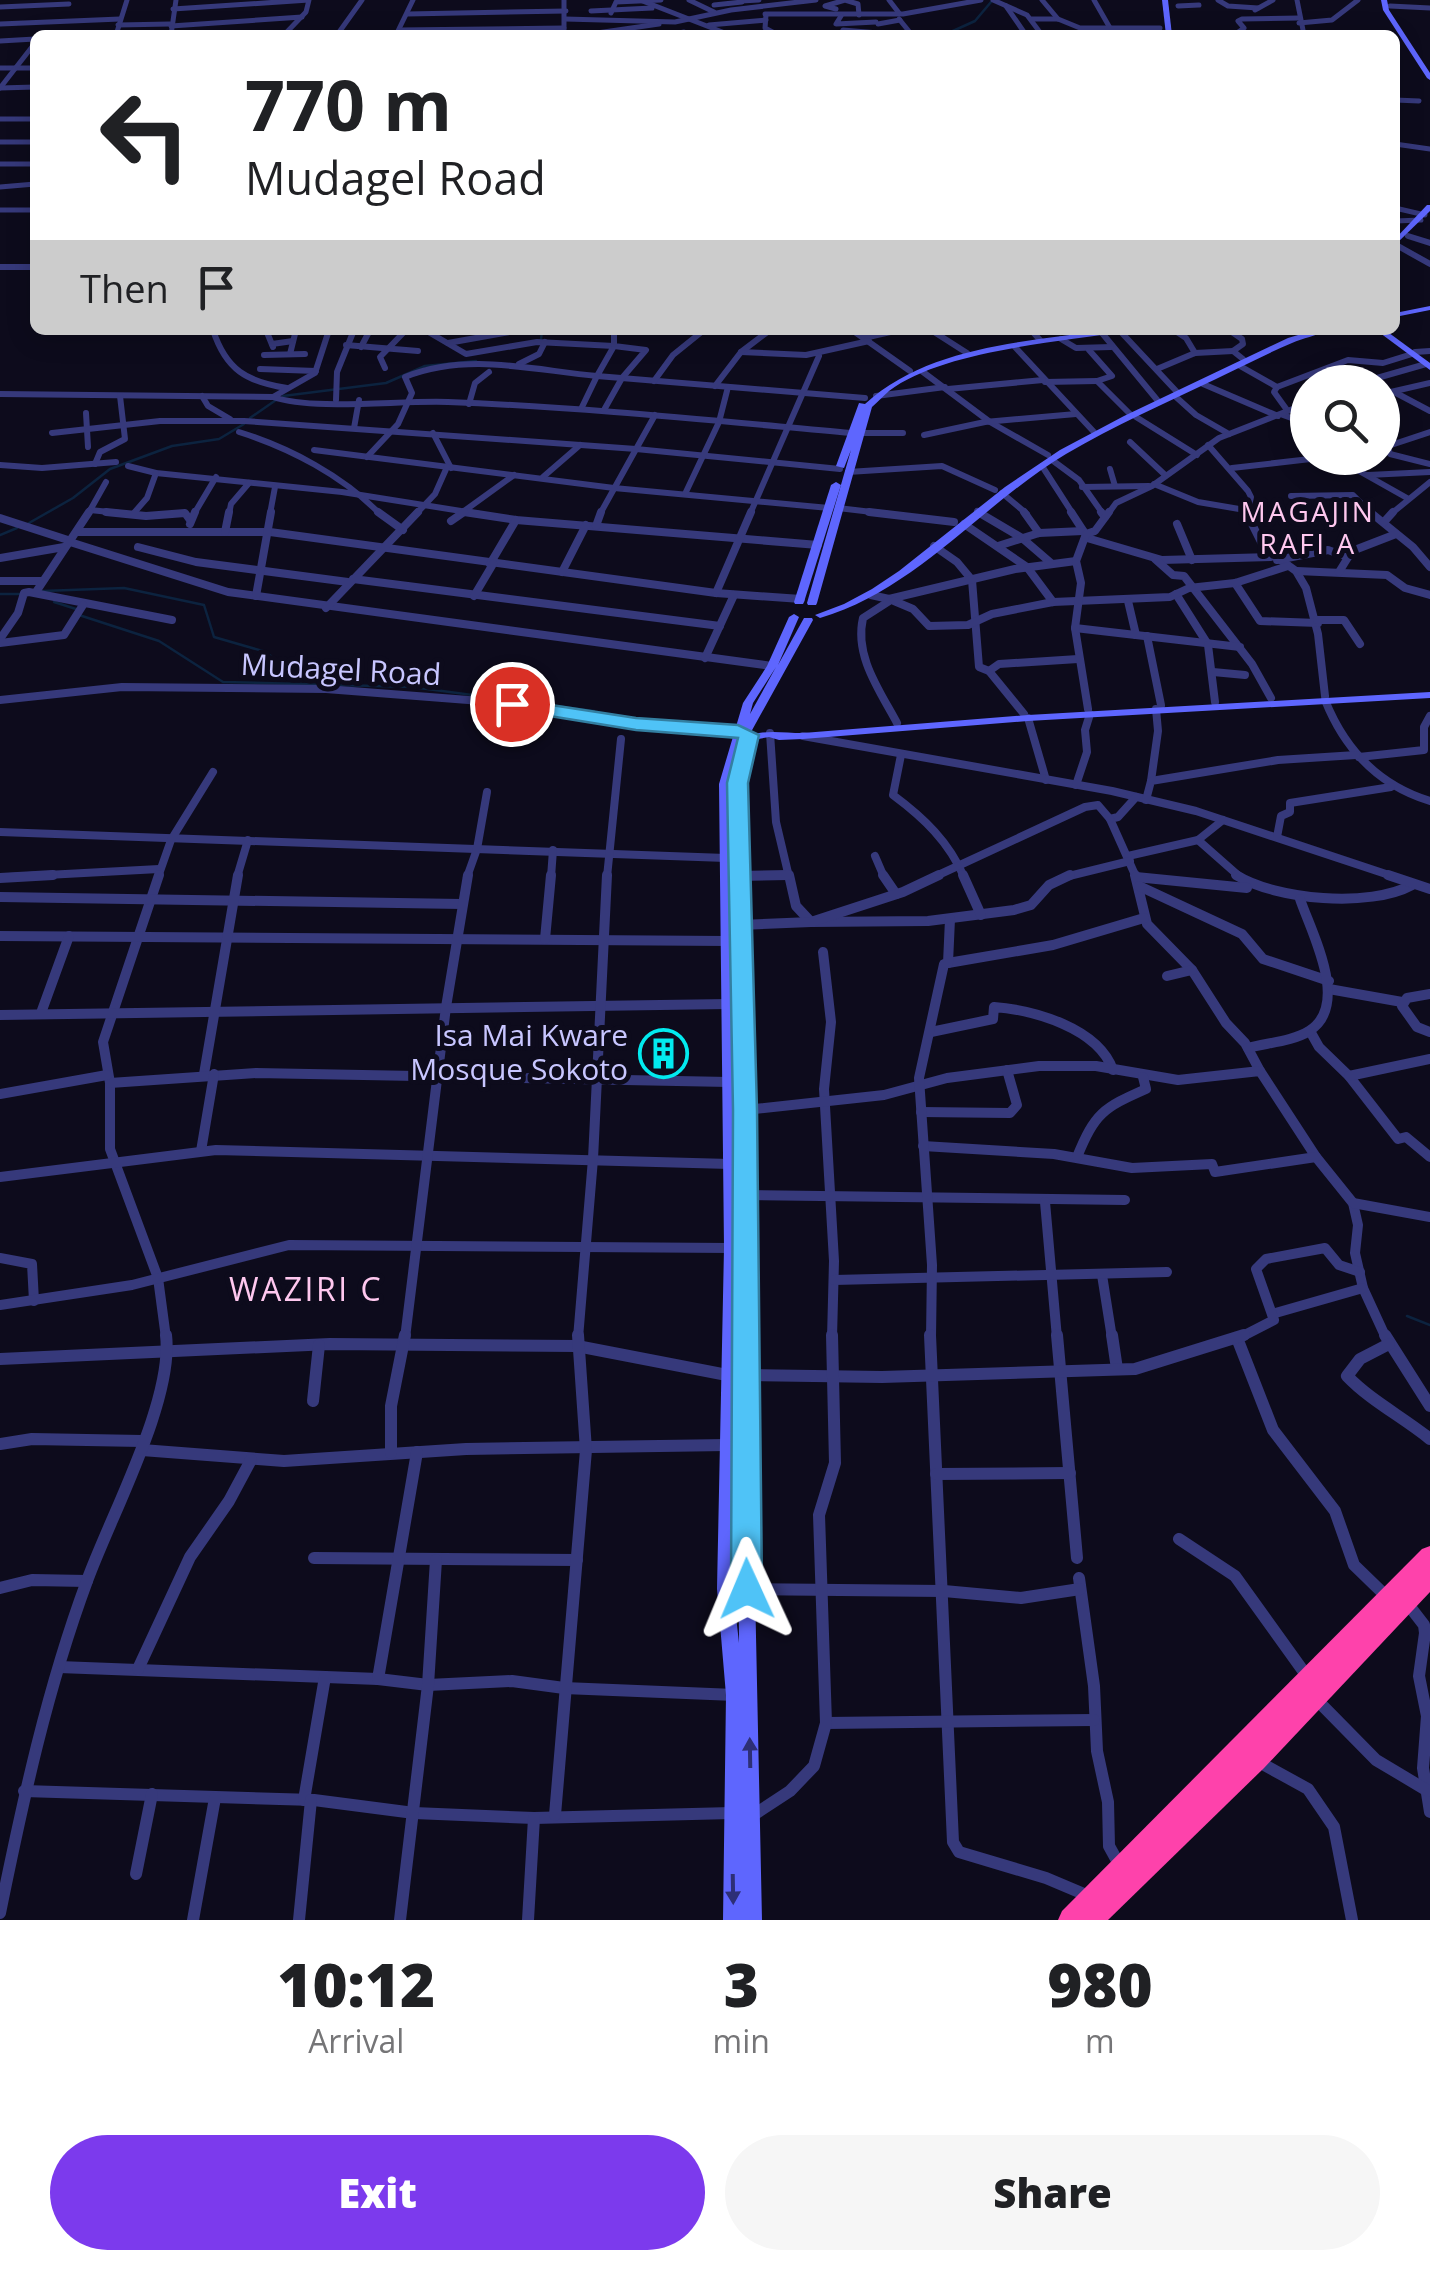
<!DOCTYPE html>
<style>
:root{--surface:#fff;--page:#f6f6f6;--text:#202124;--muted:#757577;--accent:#7c3aed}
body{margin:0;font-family:"Open Sans",sans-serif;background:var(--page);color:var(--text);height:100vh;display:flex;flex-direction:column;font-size:38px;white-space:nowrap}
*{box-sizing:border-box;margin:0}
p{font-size:32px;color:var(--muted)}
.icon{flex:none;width:55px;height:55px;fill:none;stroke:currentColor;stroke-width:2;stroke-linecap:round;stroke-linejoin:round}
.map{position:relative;height:1920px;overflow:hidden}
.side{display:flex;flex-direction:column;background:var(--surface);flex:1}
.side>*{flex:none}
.guide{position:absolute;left:30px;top:30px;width:1370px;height:305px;border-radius:15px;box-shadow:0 5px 25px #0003;background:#fff;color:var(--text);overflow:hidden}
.controls{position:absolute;left:1290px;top:365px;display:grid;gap:20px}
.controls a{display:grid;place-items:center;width:110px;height:110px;border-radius:50%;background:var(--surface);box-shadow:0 5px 25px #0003;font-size:50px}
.pin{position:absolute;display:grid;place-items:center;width:85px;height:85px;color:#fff;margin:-42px;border:5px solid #fff;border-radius:50%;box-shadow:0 2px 10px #0007}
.me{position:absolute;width:110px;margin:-55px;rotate:359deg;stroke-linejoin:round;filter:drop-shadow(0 0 8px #0008)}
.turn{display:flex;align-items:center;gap:35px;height:210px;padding:0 50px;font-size:45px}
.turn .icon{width:130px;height:130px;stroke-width:2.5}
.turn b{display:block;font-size:70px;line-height:85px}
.then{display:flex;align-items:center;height:95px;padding:0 50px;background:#0003;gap:20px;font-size:38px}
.eta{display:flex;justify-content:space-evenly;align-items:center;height:170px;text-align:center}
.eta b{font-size:60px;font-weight:800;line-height:70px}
.button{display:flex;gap:20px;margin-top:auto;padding:20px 50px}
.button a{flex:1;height:115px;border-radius:60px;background:var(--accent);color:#fff;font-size:40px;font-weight:800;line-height:115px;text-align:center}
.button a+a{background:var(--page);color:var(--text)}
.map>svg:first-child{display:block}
</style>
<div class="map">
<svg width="1430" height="1920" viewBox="0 0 1430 1920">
<rect width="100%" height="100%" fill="#0d0b1c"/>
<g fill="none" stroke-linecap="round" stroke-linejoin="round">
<g stroke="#0c233f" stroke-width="2.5">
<path d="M944,35L975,21L991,2"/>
<path d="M541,340L542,330H640"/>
<path d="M283,396L386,383L425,366L476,361"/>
<path d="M250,418L276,400"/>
<path d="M29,523L73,498L110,469L172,446L219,439L244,424"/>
<path d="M0,535L17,528"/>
<path d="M43,591L124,588L204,605L214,637L266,652L301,682"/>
<path d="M0,594H20"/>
<path d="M54,602L76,609"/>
<path d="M79,615L159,641L223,682L412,687L594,711"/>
<path d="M1407,1316L1430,1325"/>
</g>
<g stroke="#36397b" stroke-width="5">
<path d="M564,0V35"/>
<path d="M640,0L730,35"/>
<path d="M689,0L714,12"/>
<path d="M889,0L899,13"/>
<path d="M993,0L1027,15L1042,35"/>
<path d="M1042,0L1058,19"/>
<path d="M1094,0L1110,28"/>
<path d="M1218,0L1228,6L1258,8"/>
<path d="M1297,0L1304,35"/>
<path d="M741,1L759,0"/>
<path d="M714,5L742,2"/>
<path d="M1006,6L1026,35"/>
<path d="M1178,6L1199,5"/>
<path d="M1390,6L1430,8"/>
<path d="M0,7L69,4"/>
<path d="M173,9L309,0L306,12L284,35"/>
<path d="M836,9L825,6L845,0L858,4L859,15"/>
<path d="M1255,10L1273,0"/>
<path d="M591,11L652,8"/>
<path d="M611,13L616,2L661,0"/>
<path d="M407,14L566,11"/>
<path d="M765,14H903L981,0"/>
<path d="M766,15L765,28L778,35"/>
<path d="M841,16L836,24L876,22"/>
<path d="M565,19L675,22L731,10L816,0"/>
<path d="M899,19L912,35"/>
<path d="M1032,19H1058L1080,28H1160"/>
<path d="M1299,23L1332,20L1358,0"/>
<path d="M0,24L120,19"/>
<path d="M878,24L900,20"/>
<path d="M118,25L170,24"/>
<path d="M709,25L766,20"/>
<path d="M171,26L302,17"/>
<path d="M399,30L564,28"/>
<path d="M397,33L413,0"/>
<path d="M116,35L127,0"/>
<path d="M171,35L176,0"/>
<path d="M337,35L362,0"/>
<path d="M583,35L659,24"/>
<path d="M669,35L684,32"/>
<path d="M841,35L843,30L902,35"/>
<path d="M1234,35L1244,28L1238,21L1242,19L1299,18"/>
<path d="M0,41L35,39"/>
<path d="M0,68H35"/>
<path d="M0,88L35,43"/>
<path d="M0,88L35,87"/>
<path d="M1395,100L1419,101"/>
<path d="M0,119H35"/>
<path d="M0,142H35"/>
<path d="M1395,144L1430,149"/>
<path d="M0,164H35"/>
<path d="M0,187L35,184"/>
<path d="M1395,208L1425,215"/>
<path d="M0,210H35"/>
<path d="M1395,221L1421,220"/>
</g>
<g stroke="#36397b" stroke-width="6">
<path d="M1408,236L1430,243"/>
<path d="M1398,246L1430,264"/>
<path d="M0,267H35"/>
<path d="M213,330C226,370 247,382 287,388"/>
<path d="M266,330L273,347"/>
<path d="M425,330L466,354L537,342L614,346L597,376L865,398"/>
<path d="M852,330L910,371"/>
<path d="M931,330L967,353"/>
<path d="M1031,330L1040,340"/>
<path d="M1174,330L1186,338L1195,353"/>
<path d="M1229,330L1242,339L1243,344L1233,351L1243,359"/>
<path d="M1120,331L1177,392"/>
<path d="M1102,333L1158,401"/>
<path d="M864,338L899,330"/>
<path d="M1061,339L1076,348L1111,347"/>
<path d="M448,343L515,331"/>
<path d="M272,344L293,341"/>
<path d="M346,345L418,351"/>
<path d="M361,347L370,330"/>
<path d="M1015,347L1094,432"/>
<path d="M1089,350L1112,376L1097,381L1130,414"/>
<path d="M741,352L806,355L869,341"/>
<path d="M1415,352L1430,351"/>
<path d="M290,354L296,330"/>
<path d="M264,355L305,354"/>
<path d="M519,364L539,354L545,342"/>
<path d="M1240,366L1277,387"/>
<path d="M385,368L380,357L406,330"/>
<path d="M260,369L316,371"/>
<path d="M1157,369L1195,353L1233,351"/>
<path d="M923,372L990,422L1048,455"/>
<path d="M654,381L673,355L704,330"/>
<path d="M1045,382L1097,381"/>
<path d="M1363,382L1426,364"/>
<path d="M1203,384L1278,416"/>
<path d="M715,386L741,352L770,330"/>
<path d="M1277,387L1348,360L1383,363L1412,354"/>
<path d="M1277,387L1274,392L1287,410"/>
<path d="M948,389L1043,380"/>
<path d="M1396,393L1430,411"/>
<path d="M0,394L273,397L315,373L329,330"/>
<path d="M1382,394L1430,383"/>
<path d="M202,396L208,406L230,419"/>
<path d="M876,396L945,387"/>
<path d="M273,397C314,411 400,400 448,402C582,407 717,421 851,433"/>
<path d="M1176,397L1196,415L1229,434"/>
<path d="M336,400L337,372L354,330"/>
<path d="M469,404L475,383L489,372"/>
<path d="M604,410L622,378L646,350L614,346V330"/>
<path d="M86,413L88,447"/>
<path d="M1283,415L1308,424"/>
<path d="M1136,417L1197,455"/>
<path d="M354,428L359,400"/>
<path d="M239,432C290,448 343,476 380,514"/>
<path d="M52,433L160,421H244L636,449L840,469"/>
<path d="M433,433L451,468"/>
<path d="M861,433H903"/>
<path d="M924,435L985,422L1076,414"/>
<path d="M1130,442L1164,474"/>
<path d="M1208,445L1248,491L1251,497L1247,514"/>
<path d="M1388,447L1390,454L1430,464"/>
<path d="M1382,448L1430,432"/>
<path d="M314,450L614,488L829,508"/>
<path d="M367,457L398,424L412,393L405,377C468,352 532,370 597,376L582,407"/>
<path d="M1336,458L1407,498"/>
<path d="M1052,460L1079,480L1103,514"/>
<path d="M95,464L100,452L125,439L120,396"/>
<path d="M0,465L42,468L116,462"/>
<path d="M128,466L156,473L342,492L480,514"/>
<path d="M1042,466L1073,514"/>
<path d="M1232,468L1319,458"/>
<path d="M1110,469L1115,486"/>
<path d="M848,472L942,466L995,490"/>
<path d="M1368,475L1430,472"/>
<path d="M543,477L580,445"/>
<path d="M1154,484L1198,502L1245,510"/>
<path d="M1082,487L1149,486"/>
<path d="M1002,493L1027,514"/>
<path d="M685,494L719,422L728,387"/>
<path d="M1291,496L1353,495L1372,514"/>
<path d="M838,508L889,514"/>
<path d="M90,510L129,514"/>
<path d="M977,511L982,514"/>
<path d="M88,514L106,482"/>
<path d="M133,514L147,498L156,473"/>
<path d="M170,514H186"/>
<path d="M194,514L216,477"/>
<path d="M229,514L231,504L249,483"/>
<path d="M270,514L275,487"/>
<path d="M416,514L435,494L447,467"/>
<path d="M460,514L514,475"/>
<path d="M600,514L655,415"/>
<path d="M750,514L819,356"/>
<path d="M1108,514L1116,503L1152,486L1219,438L1308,403"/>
<path d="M1391,514L1430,482"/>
</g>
<g stroke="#36397b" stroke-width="8">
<path d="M106,512L146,516L185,513L190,520"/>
<path d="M378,512L403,530"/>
<path d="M464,512L516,520L818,545"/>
<path d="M869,512L954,522"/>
<path d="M978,512L1022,538L1051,563"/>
<path d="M1024,512L1039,533"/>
<path d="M1071,512L1084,532"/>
<path d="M1101,512L1105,517"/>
<path d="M1246,512L1264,548L1296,571L1306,588L1318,634L1325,696"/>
<path d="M1370,512L1413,547L1430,567"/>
<path d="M0,518L71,541"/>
<path d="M451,521L464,512"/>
<path d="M1384,522L1393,512"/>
<path d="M190,524L195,512"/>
<path d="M964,524L1027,567L1053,602"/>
<path d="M1177,524L1192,560"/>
<path d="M596,526L601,512"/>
<path d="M77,532H270L716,593L801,599"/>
<path d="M225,532L229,512"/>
<path d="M1087,538L1162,560L1271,557"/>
<path d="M70,542L228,592L772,666"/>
<path d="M934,546L957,562L972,580L979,667L989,671L1024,714"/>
<path d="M998,546L1039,533L1083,531"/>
<path d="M138,547L196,562L348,582"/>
<path d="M0,558L64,547"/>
<path d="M1155,559L1173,575L1184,576L1252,664L1271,698"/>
<path d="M1277,560L1328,550L1345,556"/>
<path d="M490,564L516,520"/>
<path d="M1297,571L1387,575L1405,588L1430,595"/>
<path d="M562,572L586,525"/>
<path d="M1339,572L1352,551L1396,534"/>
<path d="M353,579L720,626"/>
<path d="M0,581H42"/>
<path d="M1235,583L1260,621L1318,623"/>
<path d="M36,592L89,512"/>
<path d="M716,593L751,512"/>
<path d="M1176,594L1207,643"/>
<path d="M871,595L889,599L1015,569L1076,561"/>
<path d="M256,596L271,512"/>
<path d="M474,596L493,564"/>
<path d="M891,600L863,618C854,656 880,691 897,723"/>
<path d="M894,601L913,609L929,626L968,625L992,614L1053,602L1170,597L1189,588L1235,583L1288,566"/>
<path d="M1128,601L1136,635"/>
<path d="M326,608L418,512"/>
<path d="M1317,620H1344L1360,644"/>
<path d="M1075,628L1240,647"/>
<path d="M1147,636L1161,705"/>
<path d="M0,639L18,613L24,593L29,592L172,620"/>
<path d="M0,643L64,635L83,605"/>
<path d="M1208,645L1215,702"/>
<path d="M705,658L734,595"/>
<path d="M989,671L999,664L1078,659"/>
<path d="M1213,672L1245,675"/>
<path d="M0,700L122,687L326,689L481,701L636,724L738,733"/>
<path d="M1325,700C1345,750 1378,785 1430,801"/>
<path d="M1088,709L1075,628L1081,583L1076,561L1086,534L1095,531L1109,512"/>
<path d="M1028,718L1046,780"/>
<path d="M770,733L776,822L789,877"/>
<path d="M803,736L1112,791L1196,811L1395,877"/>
<path d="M901,755L893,795C924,818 949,842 964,877"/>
<path d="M1359,757L1424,750V727L1430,716"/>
<path d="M1151,781L1158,731L1156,709"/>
<path d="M1076,785L1087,752L1085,730L1090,714"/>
<path d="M1136,797L1118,817L1110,819L1136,877"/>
<path d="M1146,800L1151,781L1278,760L1356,755"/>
<path d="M0,832L726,858"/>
<path d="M1277,837L1281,816L1290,812V803L1391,787"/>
<path d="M1198,840L1240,877"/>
<path d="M875,856L884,877"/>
<path d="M1128,856L1198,840L1223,820"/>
<path d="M739,876L788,875"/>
<path d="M9,877L159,869"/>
<path d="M158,877L171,840L213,772"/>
<path d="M237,877L248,840"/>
<path d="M467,877L477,849L487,792"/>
<path d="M551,877L553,850"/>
<path d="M607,877L621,739"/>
<path d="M934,877L1085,807L1098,805L1110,819"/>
<path d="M1065,877L1130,861"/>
<path d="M1136,877H1141"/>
</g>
<g stroke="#36397b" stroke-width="10">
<path d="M159,875L103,1042L110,1083V1149L158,1278L166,1338"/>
<path d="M789,875L796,906L811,922L928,921L1014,910L1031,905L1049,885L1070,875"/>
<path d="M883,875L896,894"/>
<path d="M963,875L981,915"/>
<path d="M1135,875L1147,924L1192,970L1226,1023L1245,1043L1260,1071"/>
<path d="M1236,875C1276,900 1370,908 1412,885"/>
<path d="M1388,875L1430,889"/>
<path d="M739,876L788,875"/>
<path d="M1136,877L1247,888"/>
<path d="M0,878L53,875"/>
<path d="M1139,886L1242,934L1263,959L1329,981"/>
<path d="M0,897L462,904"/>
<path d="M740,925L811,922L903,892L939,875"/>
<path d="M0,936L727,941"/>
<path d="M545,939L551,875"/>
<path d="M823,952L831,1022L824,1089L834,1261L832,1338"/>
<path d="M948,963L1053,945L1144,918"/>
<path d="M1167,976L1192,970"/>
<path d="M1329,989L1402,1002"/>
<path d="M1430,994L1407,998L1402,1006L1417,1027L1430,1032"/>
<path d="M41,1013L69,936"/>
<path d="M0,1015L728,1004"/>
<path d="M1310,1031L1319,1047L1349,1076L1398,1139L1406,1137L1430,1157"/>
<path d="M931,1032L993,1019L994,1007C1034,1010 1098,1028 1113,1070"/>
<path d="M1248,1048C1266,1043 1294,1041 1309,1031C1351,1005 1311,932 1300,899"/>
<path d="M204,1074L238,875"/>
<path d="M1349,1076L1430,1059"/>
<path d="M110,1083L256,1073L729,1082"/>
<path d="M0,1094L107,1075"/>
<path d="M745,1110L884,1095L947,1078L1039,1066H1096L1178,1080L1260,1071L1316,1157L1353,1203L1358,1225L1355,1253L1363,1288L1386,1338"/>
<path d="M921,1112L1010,1113L1017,1105L1007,1070"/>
<path d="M923,1146L1054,1154L1132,1168L1212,1164L1215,1172L1316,1157"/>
<path d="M201,1151L214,1074"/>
<path d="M1077,1157C1095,1113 1103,1108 1146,1089L1143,1077"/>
<path d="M0,1177L216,1150L730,1164"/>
<path d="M743,1195L1125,1200"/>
<path d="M1045,1202L1057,1338"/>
<path d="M1353,1203L1430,1217"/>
<path d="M0,1258L32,1264L34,1301"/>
<path d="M1102,1275L1112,1338"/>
<path d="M834,1280L1167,1272"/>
<path d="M0,1305L132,1285L289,1245L731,1248"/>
<path d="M1272,1314L1363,1288"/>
<path d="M405,1338L446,1007L468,875"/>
<path d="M578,1338L593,1159L607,875"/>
<path d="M931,1338L932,1265L919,1078L944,964L948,963L950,919"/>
<path d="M1239,1338L1274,1320L1256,1269L1266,1259L1325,1248L1339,1265L1360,1272"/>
</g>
<g stroke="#36397b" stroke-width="12">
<path d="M930,1335L953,1842L959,1852L1046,1878L1091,1897"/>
<path d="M1057,1335L1077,1558"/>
<path d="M1112,1335L1117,1369"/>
<path d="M1385,1335L1430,1406"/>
<path d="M1237,1338L1273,1430L1335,1511L1354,1565L1387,1597"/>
<path d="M1389,1344L1360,1359L1347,1376C1371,1401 1403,1417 1430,1439"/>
<path d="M0,1359L330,1344L577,1346L727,1375"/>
<path d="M744,1375L882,1377L1135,1369L1244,1335"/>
<path d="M313,1401L319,1345"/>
<path d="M0,1444L32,1439L142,1441"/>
<path d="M142,1450L284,1461L466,1449L727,1445"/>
<path d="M391,1453V1406L405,1335"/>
<path d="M936,1474L1070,1473"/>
<path d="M1179,1539L1235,1576L1309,1679"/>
<path d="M314,1558L577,1560"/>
<path d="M1079,1578L1094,1686L1097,1751L1108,1802L1109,1846L1120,1866"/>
<path d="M0,1588L32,1580L87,1581"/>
<path d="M747,1589L944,1591L1021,1598L1080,1589"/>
<path d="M1407,1603L1424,1625L1425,1633L1419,1676L1427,1716L1423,1768L1430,1812"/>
<path d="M59,1667L378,1679L428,1685L512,1681L564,1688L735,1695"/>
<path d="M138,1669L190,1557L229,1501L251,1460"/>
<path d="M378,1679L417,1452"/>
<path d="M1317,1700L1376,1760L1428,1791"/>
<path d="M826,1723L1094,1720"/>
<path d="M1259,1762L1308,1789L1334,1827L1352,1920"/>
<path d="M24,1791L314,1800L414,1813L534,1818L732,1813"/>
<path d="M304,1800L325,1677"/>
<path d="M555,1815L586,1450L578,1335"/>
<path d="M752,1816L790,1791L814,1766L826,1723L819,1515L835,1463L832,1335"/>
<path d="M136,1874L152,1794"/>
<path d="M0,1913C23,1800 47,1689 87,1581C110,1517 174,1400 166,1335"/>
<path d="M193,1920L215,1798"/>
<path d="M299,1920L311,1800"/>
<path d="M400,1920L428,1685L436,1560"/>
<path d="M528,1920L534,1818"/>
</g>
<g fill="#5e66fe" fill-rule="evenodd">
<path d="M1162,0H1168L1172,35H1166Z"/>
<path d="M1381,0H1387L1389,10L1430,73V80L1427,78L1383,10Z"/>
<path d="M1427,205H1430V211L1395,245V239Z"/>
<path d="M1430,306V310L1395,317V313Z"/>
<path d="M1107,330H1127L1123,332C1058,342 941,351 889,391C883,396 878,402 872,407L817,603L816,605H808L807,603L851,450L844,468L836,466L859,403L865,404C929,346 1025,342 1107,330Z"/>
<path d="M1315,330H1327C1316,336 1303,338 1292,343C1266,354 1241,367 1216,379C1165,403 1114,426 1066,454C982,504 916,590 820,618L815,615L844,604L872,589L899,571L1005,487L1060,450L1124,416L1288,338Z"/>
<path d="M1376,330H1385L1430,363V370Z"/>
<path d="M836,482L841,485L804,602L803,604H795L794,602L831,485Z"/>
<path d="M794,614L799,617L778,665L804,618H812L813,620L751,732L754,734C771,730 785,733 803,733L1028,715L1430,692V698L1028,721L803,739L779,740L769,737L753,740L744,783L752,1110V1446L762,1920H723L726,1695L717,1589L724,1248L719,784L743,703L767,666L789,617ZM776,667L750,714L753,703ZM739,753L732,783L738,1110V1208L731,784ZM737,1365L739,1643L733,1589Z"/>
</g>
<path fill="#fe42ab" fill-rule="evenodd" d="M1430,1546V1592L1264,1768L1108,1920H1058L1062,1911L1422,1549Z"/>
</g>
<defs><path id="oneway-solid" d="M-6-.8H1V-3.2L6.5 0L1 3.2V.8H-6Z" transform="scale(2.5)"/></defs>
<g fill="#2d2f76">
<use href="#oneway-solid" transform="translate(750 1753) rotate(-91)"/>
<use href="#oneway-solid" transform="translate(733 1889) rotate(89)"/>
</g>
<path fill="#4fc3f7" stroke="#337fa1" stroke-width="2.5" d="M512,699L636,718L738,725L759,735L748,783L757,1110L762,1589L758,1599L747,1604L736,1599L731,1589L733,1110L727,783L738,738L636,730L506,709V700Z"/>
<defs>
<symbol id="building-ring" viewBox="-11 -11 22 22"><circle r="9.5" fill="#0d0b1c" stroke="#02eaef" stroke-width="1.5"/><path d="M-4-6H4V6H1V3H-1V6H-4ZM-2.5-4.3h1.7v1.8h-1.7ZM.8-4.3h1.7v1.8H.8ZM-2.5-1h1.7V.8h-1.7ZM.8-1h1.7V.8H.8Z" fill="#02eaef"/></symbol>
</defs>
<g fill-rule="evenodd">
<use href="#building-ring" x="636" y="1026" width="55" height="55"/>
</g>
<g text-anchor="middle" stroke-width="10" stroke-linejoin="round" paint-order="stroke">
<g font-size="28" letter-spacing="2.5" fill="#ffc8ef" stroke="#0d0b1c">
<text x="1308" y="522">MAGAJIN<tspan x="1308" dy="32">RAFI A</tspan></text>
</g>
<g font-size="30" fill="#c8c6ff" stroke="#0d0b1c">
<text transform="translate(341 670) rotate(3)" y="10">Mudagel Road</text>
</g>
<g font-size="30" fill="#c8c6ff" stroke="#0d0b1c" text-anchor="end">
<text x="628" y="1046">Isa Mai Kware<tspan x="628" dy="34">Mosque Sokoto</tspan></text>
</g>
<g font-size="32" letter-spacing="2.5" fill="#ffc8ef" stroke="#0d0b1c">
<text x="306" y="1301">WAZIRI C</text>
</g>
</g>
</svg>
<div class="controls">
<a><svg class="icon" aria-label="search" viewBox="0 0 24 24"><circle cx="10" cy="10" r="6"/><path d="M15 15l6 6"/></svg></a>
</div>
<div class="pin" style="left:512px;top:704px;background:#d93025"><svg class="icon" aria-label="arrive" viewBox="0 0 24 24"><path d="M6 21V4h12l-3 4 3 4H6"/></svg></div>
<svg class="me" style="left:747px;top:1589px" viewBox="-20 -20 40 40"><path d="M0-17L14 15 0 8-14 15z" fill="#4fc3f7" stroke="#fff" stroke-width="4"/></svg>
<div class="guide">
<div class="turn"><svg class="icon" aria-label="left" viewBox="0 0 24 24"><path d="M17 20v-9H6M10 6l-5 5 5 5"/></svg><div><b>770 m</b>Mudagel Road</div></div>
<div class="then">Then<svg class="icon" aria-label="arrive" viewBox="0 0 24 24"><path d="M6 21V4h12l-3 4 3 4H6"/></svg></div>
</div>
</div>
<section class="side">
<div class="eta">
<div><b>10:12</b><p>Arrival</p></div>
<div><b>3</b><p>min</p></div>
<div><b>980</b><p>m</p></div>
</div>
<div class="button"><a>Exit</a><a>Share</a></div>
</section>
